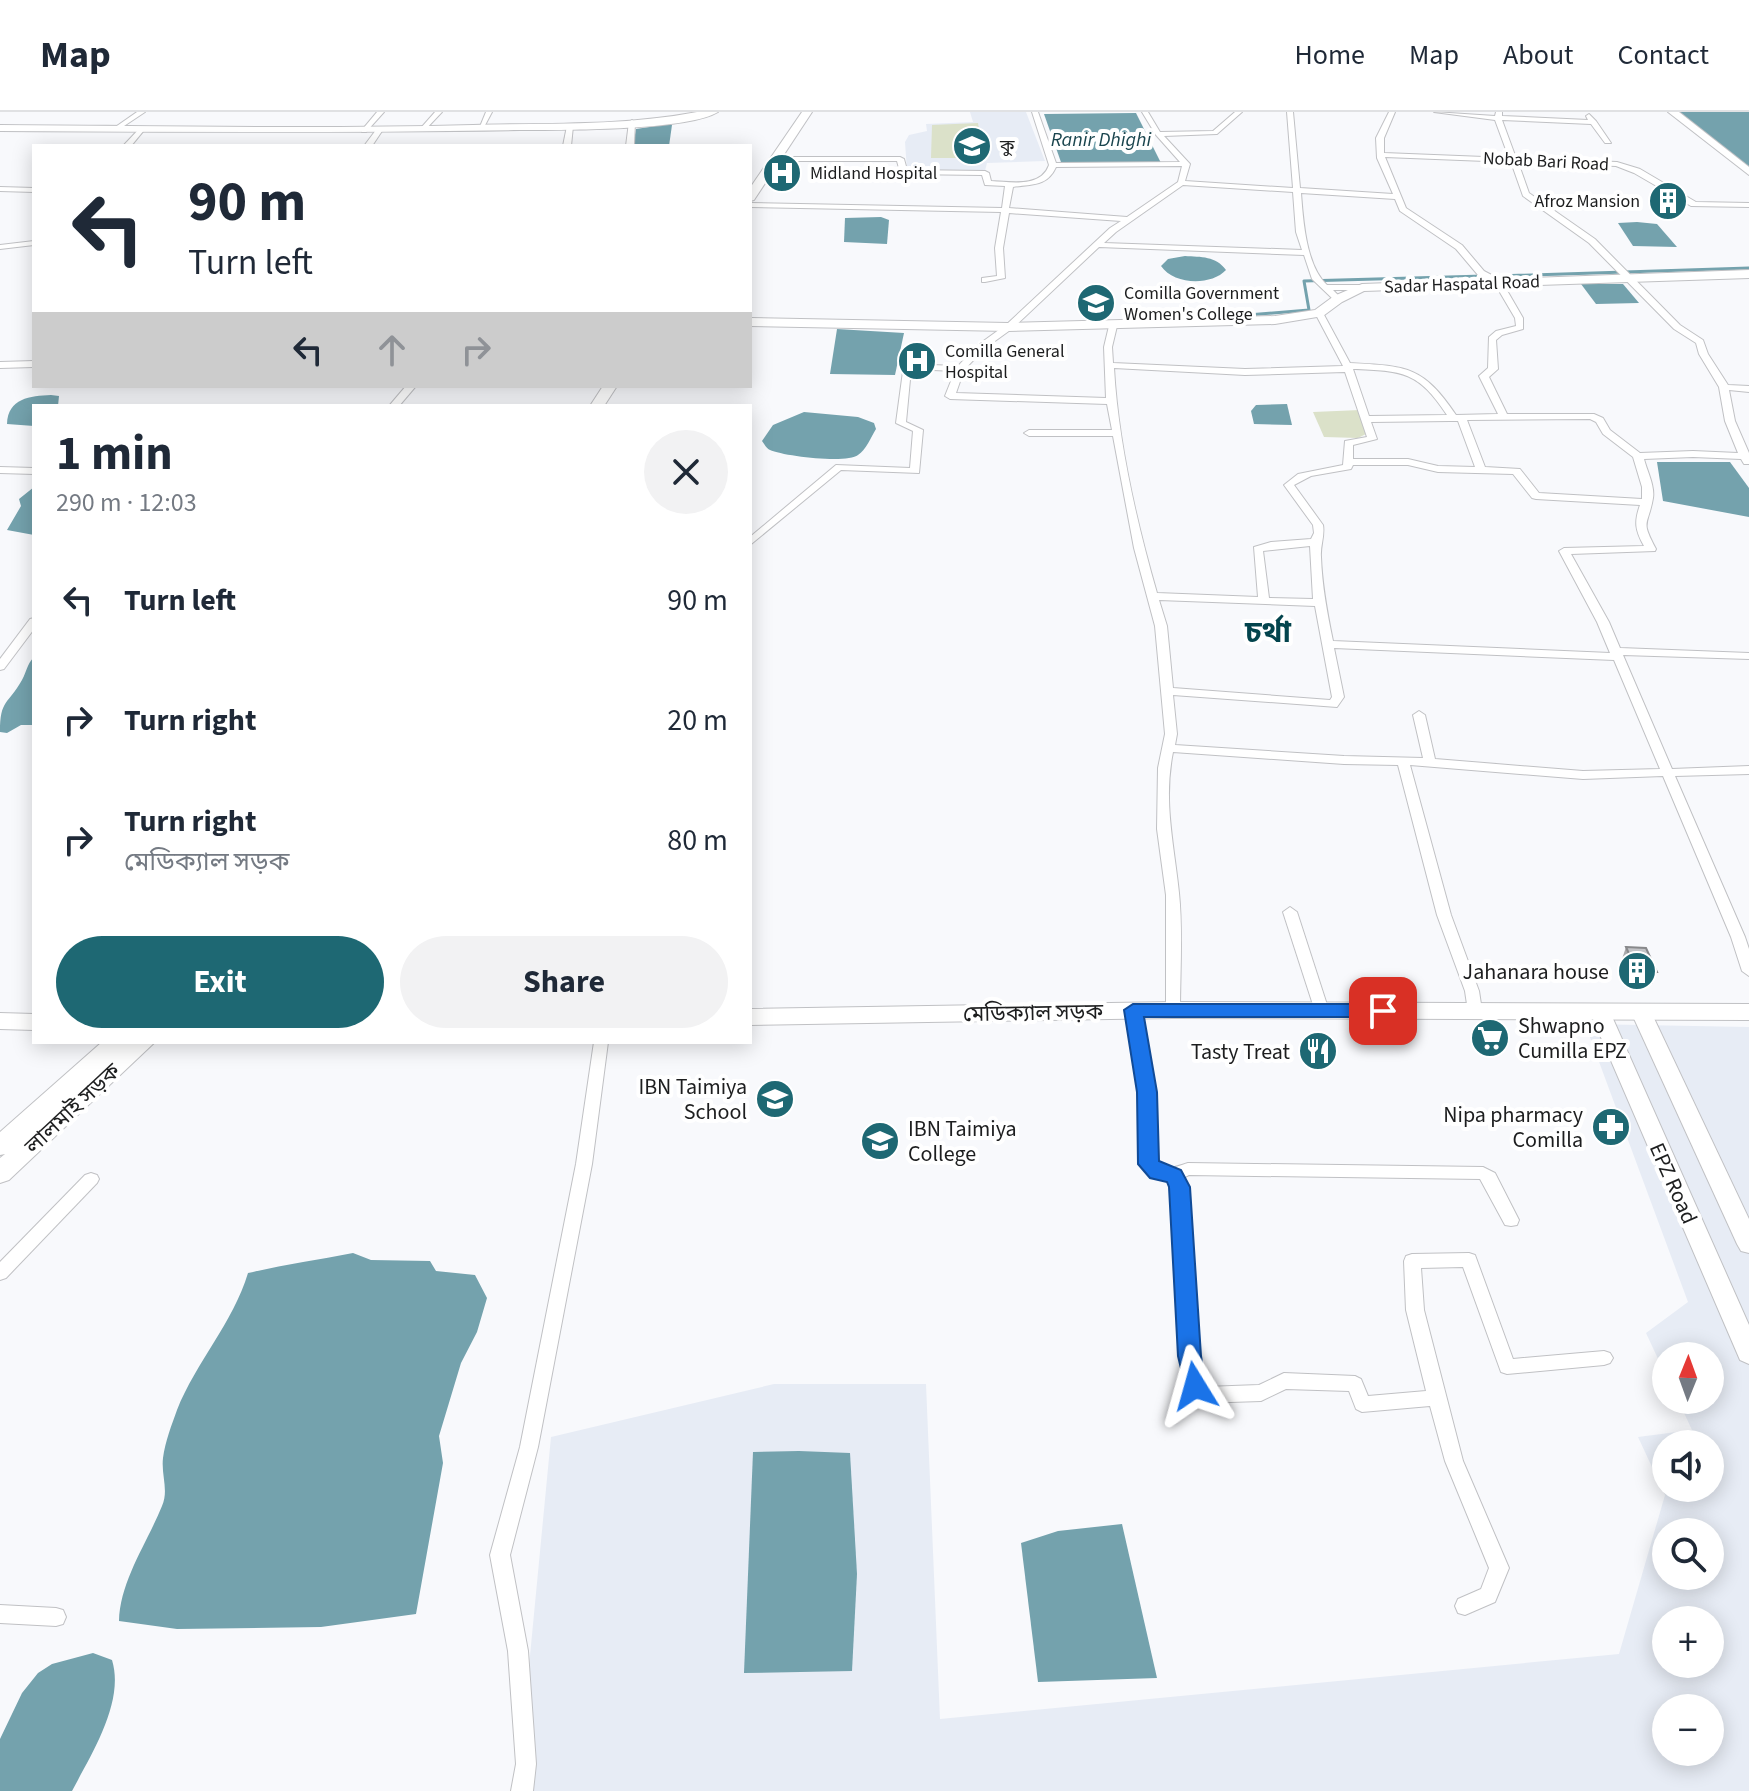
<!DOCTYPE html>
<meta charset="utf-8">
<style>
:root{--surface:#fff;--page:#f2f2f3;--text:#1f2937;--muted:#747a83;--line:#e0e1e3;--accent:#1e6873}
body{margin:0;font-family:"Source Sans 3","Noto Sans Bengali",sans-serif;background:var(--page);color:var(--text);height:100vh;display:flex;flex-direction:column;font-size:30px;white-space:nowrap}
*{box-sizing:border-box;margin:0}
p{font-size:26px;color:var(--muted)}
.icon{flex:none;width:44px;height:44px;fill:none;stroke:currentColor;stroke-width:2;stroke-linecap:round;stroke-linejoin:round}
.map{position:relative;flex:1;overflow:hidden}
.details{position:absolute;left:32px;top:292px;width:720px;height:640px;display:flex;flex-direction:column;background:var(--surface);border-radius:0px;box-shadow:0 4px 20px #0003}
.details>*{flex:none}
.top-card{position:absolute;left:32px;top:32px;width:720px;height:244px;border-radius:0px;box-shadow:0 4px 20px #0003;background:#fff;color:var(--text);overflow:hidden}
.needle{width:52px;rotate:1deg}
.controls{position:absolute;left:1652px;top:1230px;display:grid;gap:16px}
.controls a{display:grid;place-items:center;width:72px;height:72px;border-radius:50%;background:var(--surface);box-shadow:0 4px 20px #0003;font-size:40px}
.pin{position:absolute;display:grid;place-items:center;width:68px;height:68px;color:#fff;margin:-34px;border-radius:16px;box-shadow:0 4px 12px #0006}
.me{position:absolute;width:88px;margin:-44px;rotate:352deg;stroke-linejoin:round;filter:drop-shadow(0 0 6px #0008)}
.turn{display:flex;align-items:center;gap:28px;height:168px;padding:0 24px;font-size:36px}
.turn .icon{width:104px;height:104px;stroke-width:2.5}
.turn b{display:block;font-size:56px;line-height:68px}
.lanes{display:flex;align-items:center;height:76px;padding:0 24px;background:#0003;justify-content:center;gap:40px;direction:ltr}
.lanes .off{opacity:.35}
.round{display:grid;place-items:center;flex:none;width:84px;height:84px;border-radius:42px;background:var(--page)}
.summary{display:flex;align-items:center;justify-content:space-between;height:136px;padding:0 24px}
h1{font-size:48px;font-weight:700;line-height:60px}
.primary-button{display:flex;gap:16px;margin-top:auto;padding:16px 24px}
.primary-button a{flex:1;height:92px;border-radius:48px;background:var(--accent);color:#fff;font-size:32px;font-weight:700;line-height:92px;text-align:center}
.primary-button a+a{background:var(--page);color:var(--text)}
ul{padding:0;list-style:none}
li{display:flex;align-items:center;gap:24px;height:120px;padding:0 24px}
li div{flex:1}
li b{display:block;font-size:30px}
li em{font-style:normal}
header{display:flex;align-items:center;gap:48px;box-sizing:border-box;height:112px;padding:0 40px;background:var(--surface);border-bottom:2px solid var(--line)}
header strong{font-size:38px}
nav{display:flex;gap:44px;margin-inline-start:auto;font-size:28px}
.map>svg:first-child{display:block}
</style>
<header>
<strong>Map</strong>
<nav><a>Home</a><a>Map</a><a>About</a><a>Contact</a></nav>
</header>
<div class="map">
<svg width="1749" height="1679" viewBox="0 0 1749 1679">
<rect width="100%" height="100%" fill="#f8f9fc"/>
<g fill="#e7ecf5" fill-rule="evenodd">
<path d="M970,0H1026L1045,49L987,51L985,59H907L905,30L909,23L927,19L926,12L973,10Z"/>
<path d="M1585,912L1749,915V1679H517L551,1325L774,1272H926L940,1607L1619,1542L1665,1383L1638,1325L1692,1318L1678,1288H1710V1244H1666V1264L1646,1221L1688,1190ZM1666,1332H1710V1376H1666ZM1666,1420H1710V1464H1666ZM1666,1508H1710V1552H1666ZM1666,1596H1710V1640H1666Z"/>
</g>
<g fill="#dbe1c9">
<path d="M978,11L984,46H931L932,13Z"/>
<path d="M1360,298L1366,322L1358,326L1324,325L1313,300Z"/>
</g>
<g fill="#74a2ad">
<path d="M1679,0H1749V55Z"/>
<path d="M1136,1L1161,51L1062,53L1044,2Z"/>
<path d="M669,12L672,13L669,34H633L636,17Z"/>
<path d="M881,105L889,108L887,132L844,130L845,106Z"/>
<path d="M1637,110L1657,112L1677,135L1633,134L1618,111Z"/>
<path d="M1185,144C1201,145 1216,144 1226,158C1211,174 1174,173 1161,154L1168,147Z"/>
<path d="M1581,172H1623L1639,191L1596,192Z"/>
<path d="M837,217L904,221L895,263L830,262Z"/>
<path d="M51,283L59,284L58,294H34V314L7,312C8,286 30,284 51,283Z"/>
<path d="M1287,292L1292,313L1254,312L1251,299L1256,293Z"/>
<path d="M804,300L858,305L874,311L876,317C871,325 866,338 858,343C847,352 783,344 770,338C766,336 765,333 762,329L773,313Z"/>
<path d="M1657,350H1730L1749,376V405L1663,389Z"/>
<path d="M34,375V423L7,418L21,394L19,387Z"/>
<path d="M34,545V613H21L7,621L0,620C0,587 8,593 22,568C27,559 27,552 34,545Z"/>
<path d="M353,1141L371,1148L430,1149L436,1159L475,1163L487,1186L477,1220L461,1251L439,1324L443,1351L416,1502L321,1515L177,1517L119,1509C120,1469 147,1431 162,1394C169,1378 161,1363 163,1346C165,1330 172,1312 177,1298C196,1250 233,1211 248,1161C283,1153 317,1148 353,1141Z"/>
<path d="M799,1339L850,1341L857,1462L852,1559L744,1561L753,1340Z"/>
<path d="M1122,1412L1157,1566L1038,1570L1021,1431L1058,1419Z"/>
<path d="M93,1541L112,1548C125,1590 91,1643 72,1679H0V1627L22,1581L38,1561L52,1552Z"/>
</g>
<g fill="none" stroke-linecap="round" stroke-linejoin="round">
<g stroke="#74a2ad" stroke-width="3">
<path d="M1497,164L1749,156"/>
<path d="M1211,206L1309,198L1304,169L1484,164"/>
</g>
<defs>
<g id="street">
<path d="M137,0H145L118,18H114V16Z"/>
<path d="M377,0H384L366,20H362V18Z"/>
<path d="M435,0H442L424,19H420V17Z"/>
<path d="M486,0H492L483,17H479Z"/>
<path d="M1032,0H1038L1056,51L1180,50L1156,23L1142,0H1148L1160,20L1213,19L1235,0H1242L1217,22L1164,24L1190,52L1185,69L1293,76L1287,0H1293L1300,76L1393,82L1377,46L1376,26L1389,0H1395L1384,26V41L1509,46L1495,8L1434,0L1495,4L1496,0H1502V4L1588,8L1586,4L1589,2L1596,9L1611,31H1605L1591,12L1502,8L1516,46L1617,50L1640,57L1696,90L1749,91V95L1691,94L1634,61L1616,54L1518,50L1529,81L1595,127L1680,213L1703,228L1708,242L1728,273L1749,274V280L1729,278L1735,309L1749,341V352H1744L1741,347L1693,345L1644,347C1647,359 1655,374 1653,386C1648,415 1640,407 1656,437L1655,439L1571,442L1609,510L1620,536L1749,541V547L1623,543L1672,657L1749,654V662L1675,664L1745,825L1749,837V864L1742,859L1731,825L1663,664L1583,667L1410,653L1451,803L1479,879L1482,899L1475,904L1468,899L1465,879L1437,803L1398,653L1344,652L1173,640C1163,690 1174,732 1179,781C1183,819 1180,860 1180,898L1173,903L1168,902L1166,898V783L1157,717L1158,656L1165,622L1155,514L1134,436L1113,324H1029L1024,321L1029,318H1112L1107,292L950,287L945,284L955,259L911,257L906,310L923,318L919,361L841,358L750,433V425L836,353L910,356L913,319L896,311L904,252L958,254L978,233L1007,212L1110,116L1121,109L1009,101L1003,136L1005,166L985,170H982V166L997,164L995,136L1001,100L750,95V91L1002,96L1005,74L985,73L982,63L904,62L900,60L897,49H777L773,47L777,45H900L904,47L907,58L985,59L989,61L991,69C1011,70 1041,76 1049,53ZM1385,45L1511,50L1523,84L1589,131L1674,217L1696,231L1699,242L1719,275L1725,309L1738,341L1693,339L1640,341L1610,318L1603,306L1594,302H1507L1489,265L1498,257L1496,228L1502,223L1523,217V206L1501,168L1484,159L1462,133L1406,96ZM1182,54L1178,70L1127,105L1009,96L1013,75C1031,72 1047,75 1056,55ZM1183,73L1293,80L1296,120L1302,138L1104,131L1116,120ZM1301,81L1395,87L1400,99L1456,137L1478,163L1495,172L1515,206L1516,214L1496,219L1489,225L1488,256L1479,264L1498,302L1456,303C1423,254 1407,254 1350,251L1323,201L1319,198L1315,201L1343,254L1245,257L1113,251L1112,235L1117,214L1113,211L1109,214L1104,235L1106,286L956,281L964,258L984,237L1013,216L1099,135L1304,143L1312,167L1335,189L1342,187L1333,178H1365V174L1362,173H1327C1306,154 1303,108 1301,81ZM1114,256L1245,263L1345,260L1367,325L1345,329L1343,353L1298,362L1284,373L1313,413L1314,421L1311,427L1271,430L1254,435L1258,485L1157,481C1137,412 1118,328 1114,256ZM1353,257C1403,259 1418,259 1447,303L1369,304ZM1590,307L1596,310L1603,322L1633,345L1642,375V387L1539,381L1520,357L1485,355L1467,308ZM1450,309H1458L1475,355L1438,354L1408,347H1353V333L1377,327L1371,310ZM1353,353H1408L1438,360L1513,362L1532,386L1536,387L1640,393C1634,410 1635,418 1644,434L1564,436L1559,439L1597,510L1610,541L1333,529C1327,500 1322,474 1321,445C1320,434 1325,424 1323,413L1294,373L1311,364L1351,357ZM1310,434L1313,487L1269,486L1263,439ZM1159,488L1315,494L1332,585L1330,588L1173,576L1167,514ZM1334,536L1614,548L1660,657L1583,659L1435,647L1425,603L1419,599L1413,603L1423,646L1344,644L1175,633L1177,622L1173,583L1337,595L1344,585Z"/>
<path d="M632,8L635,10L634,34H626L629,10Z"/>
<path d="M570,12L573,14L571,34H563L567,14Z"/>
<path d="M140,16L145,17L131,34H123Z"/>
<path d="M376,18L382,19L372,34H364Z"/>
<path d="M0,75L34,76V80L0,79Z"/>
<path d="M34,129V133L0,137V133Z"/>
<path d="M34,249V255L0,256V250Z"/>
<path d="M406,274H416L399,294H389Z"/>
<path d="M0,355L34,356V362L0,361Z"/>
<path d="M34,506V517L4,557L0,558V547L30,507Z"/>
<path d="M1290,795L1297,800L1329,899L1327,903H1317L1315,899L1283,800Z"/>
<path d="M1133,893L1140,898L1155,980L1156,1050C1167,1060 1175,1055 1188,1051L1483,1055L1495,1061L1519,1108L1517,1113L1511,1114L1505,1113L1480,1067L1189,1063L1183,1066L1188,1075L1198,1244L1205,1275L1259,1273L1284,1261L1355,1264L1361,1267L1368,1284L1426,1279L1406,1198L1404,1149L1406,1144L1412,1142L1469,1141L1475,1143L1513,1247L1604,1239L1610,1241L1613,1246L1610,1251L1604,1253L1507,1262L1501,1260L1463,1155L1421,1156L1424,1198L1463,1349L1509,1456L1495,1490L1465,1503L1458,1501L1455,1494L1458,1487L1481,1477L1489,1456L1445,1349L1430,1294L1362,1300L1356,1297L1349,1279L1286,1277L1261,1289L1200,1291L1194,1288L1186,1274L1180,1244L1172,1075L1169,1069L1152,1065L1140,1052L1139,980L1126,898Z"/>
<path d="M594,930H608L592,1052L538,1335L510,1443L528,1539L536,1652L533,1679H511L516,1652L508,1539L490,1443L520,1335L576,1052Z"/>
<path d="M91,1061L97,1063L99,1067L97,1071L6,1166L0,1168V1150L85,1063Z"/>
<path d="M0,1493L56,1496L63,1498L66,1505L63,1512L56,1514L0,1511Z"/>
</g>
<g id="secondary">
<path d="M697,0H718C687,19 561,18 520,18C347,21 174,20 0,19V13C158,14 316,17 473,13C548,11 624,14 697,0Z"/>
<path d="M1668,0H1679L1749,55V63Z"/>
<path d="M1749,158V166L1364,179L1342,190L1323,204L1275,212L1008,219L750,214V206L1008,211L1275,204L1315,198L1334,184L1362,172Z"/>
<path d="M1600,893L1607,895L1610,900L1749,1213V1252L1740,1248L1737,1241L1590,900L1593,895Z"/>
<path d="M1641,893L1648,895L1651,900L1749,1107V1141L1741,1139L1737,1132L1631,900L1634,895Z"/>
</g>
<g id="primary">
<path d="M802,0H812L754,88L750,89V76Z"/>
<path d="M603,274H617L604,294H590Z"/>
<path d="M1173,890L1749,892V908L1173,906L750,913V897Z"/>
<path d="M0,901L34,902V918L0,917Z"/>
<path d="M102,930H155L9,1068L0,1071V1046L5,1042L0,1043V1020Z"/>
</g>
</defs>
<use href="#street" stroke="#c0c1c4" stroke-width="2"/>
<use href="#secondary" stroke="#c0c1c4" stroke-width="2"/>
<use href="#primary" stroke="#c0c1c4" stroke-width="2"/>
<use href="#street" fill="#fff" fill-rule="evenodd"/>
<use href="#secondary" fill="#fff" fill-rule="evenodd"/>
<use href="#primary" fill="#fff" fill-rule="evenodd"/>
</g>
<path fill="#a8a9ab" d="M1626,835L1657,860L1652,872H1632L1622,847Z"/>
<path fill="#c3c4c7" stroke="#88898b" stroke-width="2" d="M1626,835L1646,836L1657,860H1637Z"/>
<path fill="#1a73e8" stroke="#114b97" stroke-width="2" d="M1133,892H1383L1392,899L1383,905H1144L1157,980L1159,1049L1181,1058L1190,1075L1201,1244L1206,1274L1203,1281L1195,1284L1187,1281L1178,1244L1169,1075L1167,1070L1150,1066L1138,1052L1137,980L1124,898Z"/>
<defs>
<symbol id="university-disc" viewBox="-11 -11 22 22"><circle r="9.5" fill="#1e6873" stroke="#fff"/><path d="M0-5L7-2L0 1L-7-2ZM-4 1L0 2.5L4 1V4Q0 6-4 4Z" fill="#fff"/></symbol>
<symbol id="hospital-disc" viewBox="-11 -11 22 22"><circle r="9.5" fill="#1e6873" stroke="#fff"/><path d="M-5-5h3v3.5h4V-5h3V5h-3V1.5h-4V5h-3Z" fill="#fff"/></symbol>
<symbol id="building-disc" viewBox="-11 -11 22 22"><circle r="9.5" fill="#1e6873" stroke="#fff"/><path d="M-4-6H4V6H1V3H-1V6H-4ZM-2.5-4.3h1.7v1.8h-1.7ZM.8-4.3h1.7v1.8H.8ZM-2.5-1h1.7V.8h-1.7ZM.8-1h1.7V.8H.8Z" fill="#fff"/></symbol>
<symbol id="supermarket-disc" viewBox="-11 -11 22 22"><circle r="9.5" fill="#1e6873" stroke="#fff"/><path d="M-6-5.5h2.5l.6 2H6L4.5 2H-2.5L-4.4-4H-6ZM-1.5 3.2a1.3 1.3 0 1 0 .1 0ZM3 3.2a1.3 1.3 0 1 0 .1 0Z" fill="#fff"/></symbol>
<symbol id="restaurant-disc" viewBox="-11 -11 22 22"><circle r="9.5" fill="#1e6873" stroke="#fff"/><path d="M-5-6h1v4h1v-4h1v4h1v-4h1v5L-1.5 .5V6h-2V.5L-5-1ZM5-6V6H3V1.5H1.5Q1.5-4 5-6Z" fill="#fff"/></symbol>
<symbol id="school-disc" viewBox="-11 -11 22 22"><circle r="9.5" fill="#1e6873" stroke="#fff"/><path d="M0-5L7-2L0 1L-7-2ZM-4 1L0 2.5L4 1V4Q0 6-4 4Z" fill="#fff"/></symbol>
<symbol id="pharmacy-disc" viewBox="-11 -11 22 22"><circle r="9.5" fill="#1e6873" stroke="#fff"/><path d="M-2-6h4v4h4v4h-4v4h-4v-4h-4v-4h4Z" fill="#fff"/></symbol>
</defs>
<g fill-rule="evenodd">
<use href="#university-disc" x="950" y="12" width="44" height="44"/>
<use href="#hospital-disc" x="760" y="39" width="44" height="44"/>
<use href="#building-disc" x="1646" y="67" width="44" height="44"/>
<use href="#university-disc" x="1074" y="169" width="44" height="44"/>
<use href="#hospital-disc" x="895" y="227" width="44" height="44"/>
<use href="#building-disc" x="1615" y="837" width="44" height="44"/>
<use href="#supermarket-disc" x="1468" y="904" width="44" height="44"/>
<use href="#restaurant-disc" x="1296" y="917" width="44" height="44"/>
<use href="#school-disc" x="753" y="965" width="44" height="44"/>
<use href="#pharmacy-disc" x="1589" y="993" width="44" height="44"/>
<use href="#university-disc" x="858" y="1007" width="44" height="44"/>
</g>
<g text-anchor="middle" stroke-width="8" stroke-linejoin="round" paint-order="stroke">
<g font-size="18" fill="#1d1e1f" stroke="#fff" text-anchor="start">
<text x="1000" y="40">কু</text>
<text x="810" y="67">Midland Hospital</text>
<text x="1640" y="95" text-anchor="end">Afroz Mansion</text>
<text x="1124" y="187">Comilla Government<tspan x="1124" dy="21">Women's College</tspan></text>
<text x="945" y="245">Comilla General<tspan x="945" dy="21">Hospital</tspan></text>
</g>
<g font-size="18" fill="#1d1e1f" stroke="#fff">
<text transform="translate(1546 49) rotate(3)" y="6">Nobab Bari Road</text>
<text transform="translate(1462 172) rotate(-2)" y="6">Sadar Haspatal Road</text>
</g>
<g font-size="20" font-style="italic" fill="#1a454e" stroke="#fff">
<text x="1101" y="34">Ranir Dhighi</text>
</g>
<g font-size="22" fill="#1d1e1f" stroke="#fff" text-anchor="end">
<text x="1609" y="867">Jahanara house</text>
<text x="1518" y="921" text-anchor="start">Shwapno<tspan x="1518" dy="25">Cumilla EPZ</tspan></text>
<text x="1290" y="947">Tasty Treat</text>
<text x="747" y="982">IBN Taimiya<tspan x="747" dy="25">School</tspan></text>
<text x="1583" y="1010">Nipa pharmacy<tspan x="1583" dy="25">Comilla</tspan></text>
<text x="908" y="1024" text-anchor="start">IBN Taimiya<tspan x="908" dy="25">College</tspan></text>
</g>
<g font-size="22" fill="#1d1e1f" stroke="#fff">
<text transform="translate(1033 900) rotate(-1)" y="8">মেডিক্যাল সড়ক</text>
<text transform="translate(72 996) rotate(-43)" y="8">লালমাই সড়ক</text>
<text transform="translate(1674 1071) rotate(66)" y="8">EPZ Road</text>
</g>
<g font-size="30" font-weight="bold" fill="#03444d" stroke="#fff">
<text x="1268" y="530">চর্থা</text>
</g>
</g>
</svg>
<div class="controls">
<a><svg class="needle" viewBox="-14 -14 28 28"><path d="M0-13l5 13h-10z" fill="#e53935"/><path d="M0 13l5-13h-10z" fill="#747a83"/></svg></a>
<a><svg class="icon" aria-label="sound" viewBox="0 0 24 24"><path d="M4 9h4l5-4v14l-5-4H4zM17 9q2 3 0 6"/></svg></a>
<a><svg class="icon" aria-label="search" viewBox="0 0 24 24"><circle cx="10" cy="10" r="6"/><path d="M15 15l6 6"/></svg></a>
<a>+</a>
<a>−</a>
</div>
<div class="pin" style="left:1383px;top:899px;background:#d93025"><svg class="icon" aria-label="arrive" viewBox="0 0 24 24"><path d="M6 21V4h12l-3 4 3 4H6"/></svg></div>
<svg class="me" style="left:1195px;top:1274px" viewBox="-20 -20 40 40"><path d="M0-17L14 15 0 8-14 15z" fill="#1a73e8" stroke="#fff" stroke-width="4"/></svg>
<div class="top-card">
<div class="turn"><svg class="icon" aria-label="left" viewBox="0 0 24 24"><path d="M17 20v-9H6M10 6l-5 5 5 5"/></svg><div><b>90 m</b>Turn left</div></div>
<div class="lanes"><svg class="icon" aria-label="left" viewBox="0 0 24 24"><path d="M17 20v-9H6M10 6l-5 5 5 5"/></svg><svg class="icon off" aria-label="ahead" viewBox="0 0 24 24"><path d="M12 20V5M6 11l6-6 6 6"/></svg><svg class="icon off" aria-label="right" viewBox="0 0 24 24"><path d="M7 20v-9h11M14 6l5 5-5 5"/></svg></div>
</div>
<section class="details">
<div class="summary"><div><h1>1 min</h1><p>290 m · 12:03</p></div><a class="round"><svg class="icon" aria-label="close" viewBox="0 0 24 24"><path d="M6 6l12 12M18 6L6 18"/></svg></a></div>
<ul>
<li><svg class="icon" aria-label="left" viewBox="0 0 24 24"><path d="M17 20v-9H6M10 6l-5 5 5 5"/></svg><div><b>Turn left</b></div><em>90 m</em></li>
<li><svg class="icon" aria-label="right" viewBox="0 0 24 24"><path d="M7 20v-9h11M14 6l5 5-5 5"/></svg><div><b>Turn right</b></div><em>20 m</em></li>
<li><svg class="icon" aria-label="right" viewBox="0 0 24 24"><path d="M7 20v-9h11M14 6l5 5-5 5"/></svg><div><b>Turn right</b><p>মেডিক্যাল সড়ক</p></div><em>80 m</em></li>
</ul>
<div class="primary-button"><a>Exit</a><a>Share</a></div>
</section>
</div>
